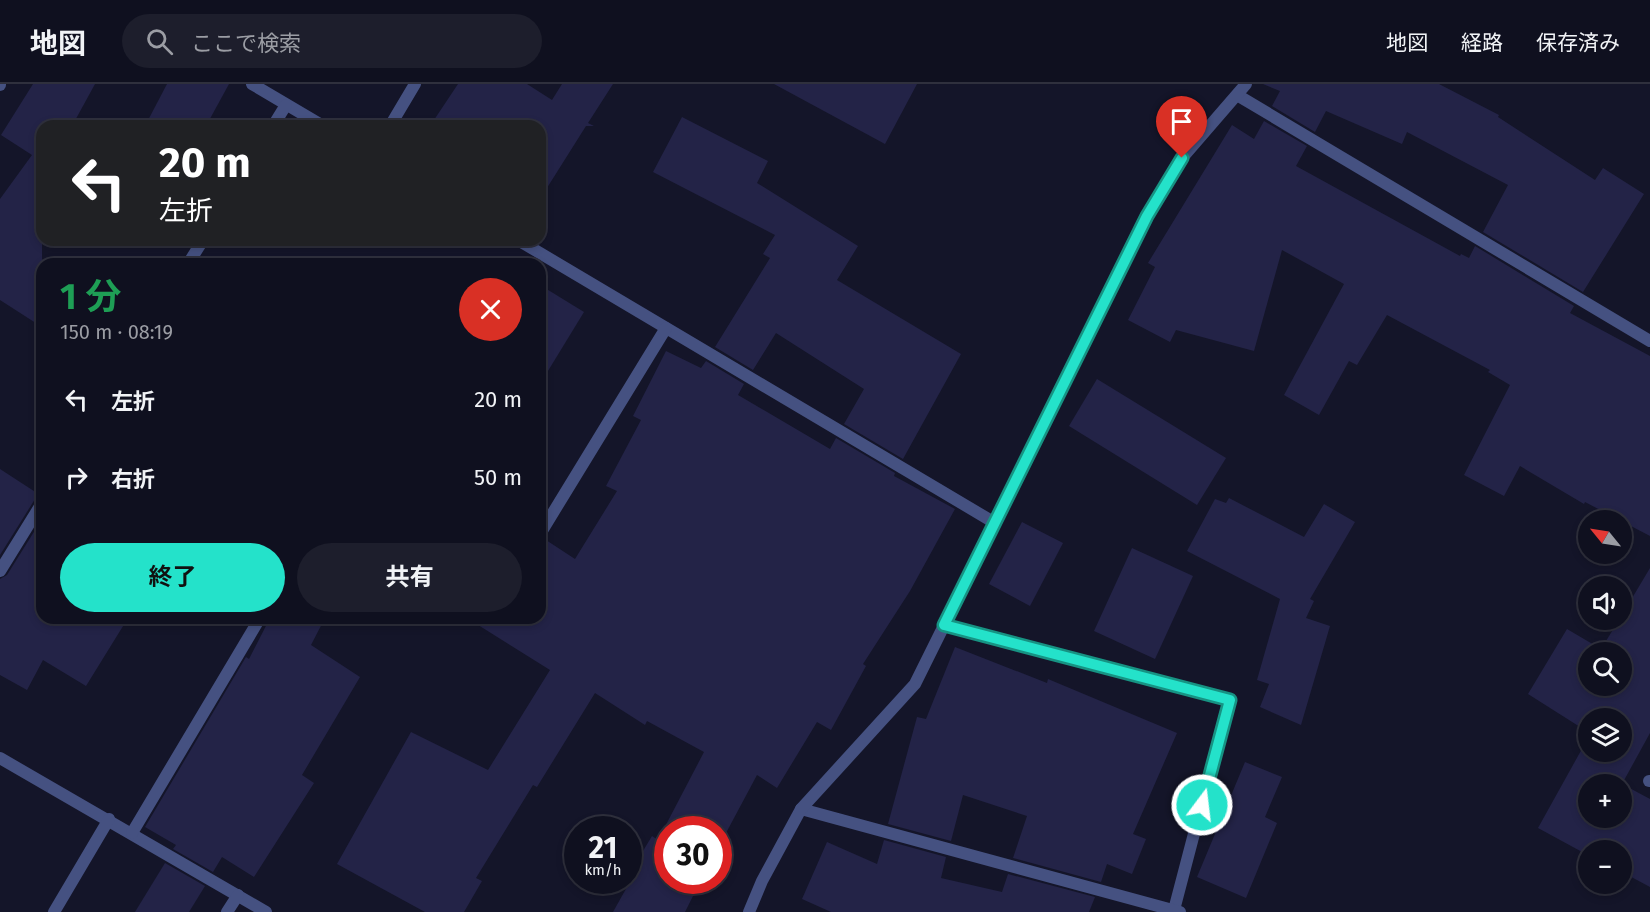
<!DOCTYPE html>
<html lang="ja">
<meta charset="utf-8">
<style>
:root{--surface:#0f101f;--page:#1d1e2c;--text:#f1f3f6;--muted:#9b9da4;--line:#2f303d;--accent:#24e2ca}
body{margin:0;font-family:"Fira Sans","Noto Sans JP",sans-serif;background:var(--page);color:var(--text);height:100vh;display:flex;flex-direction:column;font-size:22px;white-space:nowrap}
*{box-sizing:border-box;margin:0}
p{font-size:20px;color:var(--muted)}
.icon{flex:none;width:33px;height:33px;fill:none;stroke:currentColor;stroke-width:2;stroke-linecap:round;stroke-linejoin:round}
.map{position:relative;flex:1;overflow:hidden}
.sheet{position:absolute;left:36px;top:174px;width:510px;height:366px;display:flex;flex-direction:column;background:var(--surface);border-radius:18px;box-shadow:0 3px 9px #0003,0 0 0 2px var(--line)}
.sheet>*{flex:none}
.banner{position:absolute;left:36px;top:36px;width:510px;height:126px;border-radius:18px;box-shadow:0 3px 9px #0003,0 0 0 2px var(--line);background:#202124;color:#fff;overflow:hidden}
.needle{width:39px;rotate:300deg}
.tools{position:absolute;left:1578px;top:426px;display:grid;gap:12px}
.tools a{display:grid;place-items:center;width:54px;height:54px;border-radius:50%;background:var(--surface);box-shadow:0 3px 9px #0003,0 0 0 2px var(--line);font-size:30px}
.speed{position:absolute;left:564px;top:732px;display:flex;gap:12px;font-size:30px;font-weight:700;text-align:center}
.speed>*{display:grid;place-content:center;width:78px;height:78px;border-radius:50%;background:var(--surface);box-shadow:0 3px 9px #0003,0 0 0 2px var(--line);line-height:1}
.speed small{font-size:15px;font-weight:400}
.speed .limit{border:9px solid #d22;background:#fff;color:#111}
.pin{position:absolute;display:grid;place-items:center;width:51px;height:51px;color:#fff;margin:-62px -26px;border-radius:50% 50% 50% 0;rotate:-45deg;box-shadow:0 0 6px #0007}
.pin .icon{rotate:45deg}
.me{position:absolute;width:66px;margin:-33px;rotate:15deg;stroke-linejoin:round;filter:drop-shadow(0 0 4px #0008)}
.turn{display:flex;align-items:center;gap:21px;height:126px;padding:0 24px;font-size:27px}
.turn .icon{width:78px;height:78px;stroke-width:2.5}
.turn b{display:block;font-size:42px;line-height:51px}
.round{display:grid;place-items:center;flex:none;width:63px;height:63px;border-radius:32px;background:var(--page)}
.overview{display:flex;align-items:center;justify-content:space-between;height:102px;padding:0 24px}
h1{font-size:36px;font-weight:700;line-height:45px;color:#1e9e55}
.primary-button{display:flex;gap:12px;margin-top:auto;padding:12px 24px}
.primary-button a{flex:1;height:69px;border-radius:36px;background:var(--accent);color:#111;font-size:24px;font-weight:700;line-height:69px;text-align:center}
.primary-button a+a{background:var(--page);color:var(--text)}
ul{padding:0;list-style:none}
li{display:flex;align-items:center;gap:18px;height:78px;padding:0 24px}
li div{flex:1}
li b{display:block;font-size:22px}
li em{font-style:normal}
header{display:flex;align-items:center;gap:36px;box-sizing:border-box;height:84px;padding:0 30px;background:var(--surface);border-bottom:2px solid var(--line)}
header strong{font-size:28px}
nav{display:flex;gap:33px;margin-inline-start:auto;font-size:21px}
.search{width:420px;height:54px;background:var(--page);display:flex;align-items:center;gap:15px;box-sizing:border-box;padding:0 21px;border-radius:33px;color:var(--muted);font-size:22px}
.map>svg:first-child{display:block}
</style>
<header>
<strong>地図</strong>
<div class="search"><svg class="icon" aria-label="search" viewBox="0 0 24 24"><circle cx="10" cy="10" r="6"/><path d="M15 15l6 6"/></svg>ここで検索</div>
<nav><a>地図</a><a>経路</a><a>保存済み</a></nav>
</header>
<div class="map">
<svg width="1650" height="828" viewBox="0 0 1650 828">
<rect width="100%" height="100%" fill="#141529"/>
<g fill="#232347" fill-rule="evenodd">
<path d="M33,0H95L72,42H42V243L0,216V115L32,71L1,51Z"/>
<path d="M167,0H229L206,42H145Z"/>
<path d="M458,0H527L552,16L562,0H613L588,39L594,42H586L540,115V42H430Z"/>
<path d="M774,0H917L885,60Z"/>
<path d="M1263,0H1439L1499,31L1498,33L1595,96L1603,84L1644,110L1583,208L1483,148L1508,101L1407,48L1402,60L1326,27L1315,48L1272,22L1280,7Z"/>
<path d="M682,33L768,77L757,99L858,162L837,196L961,270L903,375L844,340L864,305L776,249L753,286L715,263L770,174L763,170L775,151L653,88Z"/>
<path d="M1264,37L1307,62L1296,82L1460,172L1461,170L1469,174L1475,162L1574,222L1570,229L1650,272V452L1585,418L1584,420L1520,382L1504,412L1464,391L1510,301L1488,288L1490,286L1387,231L1357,281L1349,277L1319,331L1284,311L1344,200L1282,166L1254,267L1176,246L1170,258L1128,236L1155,183L1148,179L1232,41L1254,55Z"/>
<path d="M540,201L584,228L540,300Z"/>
<path d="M666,267L701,284L706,277L744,300L738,311L830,365L836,354L895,389L894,392L955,425L910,507L863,580L866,582L831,646L817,638L777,704L757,691L718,764V746H668V796H701L685,828H613L627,803L623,801L628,796V792L652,752L658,756L704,668L647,637L645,641L595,609L537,703L533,701L476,794L482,797L464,828H425L337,780L411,648L488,686L550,586L467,534H540V458L546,456L575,475L617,407L606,402L641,336L633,332Z"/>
<path d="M1097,295L1226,374L1197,421L1069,342Z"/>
<path d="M0,385L40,411L35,415L0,471Z"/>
<path d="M1229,414L1304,453L1324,420L1355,438L1310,515L1314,517L1306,534L1330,542L1301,641L1260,623L1269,600L1257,596L1280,515L1187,467L1215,415L1226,419Z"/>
<path d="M42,435V534H128L86,602L43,576L27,606L0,591V495L7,491Z"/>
<path d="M1022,438L1063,459L1030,522L989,500Z"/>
<path d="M1132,464L1193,492L1155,575L1094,547Z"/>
<path d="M1650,484V649L1622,700L1650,715V803L1622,788V766H1588V770L1584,769L1538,744L1588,654V668H1622V634H1588V648L1528,610L1567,545L1601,565L1619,536H1622V531ZM1588,568H1622V602H1588ZM1588,700H1622V734H1588Z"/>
<path d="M270,534H325L311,561L360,593L302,691L314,699L254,793L222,773L213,788L173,765L176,761L145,743L246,573L249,575Z"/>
<path d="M955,563L1047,599L1048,595L1177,649L1133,750L1146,755L1132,790L1107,780L1101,798L1013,774L1027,732L963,711L951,757L888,740L917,633L926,635Z"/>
<path d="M1245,678L1282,693L1265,733L1277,739L1246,814L1197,793Z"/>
<path d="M884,756L946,773L941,794L1002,808L1008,790L1095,813L1089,828H831L802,815L827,758L877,780Z"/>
<path d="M165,779L205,802L189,828H135Z"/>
</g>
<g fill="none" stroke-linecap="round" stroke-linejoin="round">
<g stroke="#455181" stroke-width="12">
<path d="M252,0L323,42"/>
<path d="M1237,11L1650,257"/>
<path d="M273,42L286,21"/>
<path d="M390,42L415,0"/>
<path d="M518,156L995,439"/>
<path d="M188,180L203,156"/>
<path d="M540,450L666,244"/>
<path d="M0,487L42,419"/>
<path d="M944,541L1229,616L1174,826"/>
<path d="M0,674L266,828"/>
<path d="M1649,697H1650"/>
<path d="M801,725L1180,828"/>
<path d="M132,749L260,534"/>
<path d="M54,828L109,735"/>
<path d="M227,828L238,811"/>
<path d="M749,828L762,797L801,725L915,600L1147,132L1182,74L1246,0"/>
</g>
<path stroke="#455181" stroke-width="12" d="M0,1V0"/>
</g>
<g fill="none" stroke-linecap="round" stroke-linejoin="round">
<defs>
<path id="route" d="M1182,74L1147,132L944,541L1230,616L1202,721"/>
</defs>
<use href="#route" stroke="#179383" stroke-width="15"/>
<use href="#route" stroke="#24e2ca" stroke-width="10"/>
</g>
</svg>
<div class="tools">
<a><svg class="needle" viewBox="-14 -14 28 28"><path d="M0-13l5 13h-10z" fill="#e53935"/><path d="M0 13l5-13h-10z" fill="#9b9da4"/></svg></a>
<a><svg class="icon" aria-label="sound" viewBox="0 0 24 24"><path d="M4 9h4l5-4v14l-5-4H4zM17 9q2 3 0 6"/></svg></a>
<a><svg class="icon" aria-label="search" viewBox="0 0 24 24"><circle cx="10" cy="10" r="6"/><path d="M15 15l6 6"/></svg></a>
<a><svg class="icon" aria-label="layers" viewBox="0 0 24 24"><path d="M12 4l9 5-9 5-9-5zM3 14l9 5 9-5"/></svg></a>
<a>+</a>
<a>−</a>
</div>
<div class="speed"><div>21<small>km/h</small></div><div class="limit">30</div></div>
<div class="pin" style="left:1182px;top:74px;background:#d93025"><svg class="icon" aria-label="arrive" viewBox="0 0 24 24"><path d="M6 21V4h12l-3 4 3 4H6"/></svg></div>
<svg class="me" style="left:1202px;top:721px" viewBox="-20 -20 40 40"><circle r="17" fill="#24e2ca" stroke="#fff" stroke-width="3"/><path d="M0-11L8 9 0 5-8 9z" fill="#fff"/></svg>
<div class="banner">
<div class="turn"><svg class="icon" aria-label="left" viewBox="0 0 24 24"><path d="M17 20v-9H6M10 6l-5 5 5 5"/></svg><div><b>20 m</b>左折</div></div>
</div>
<section class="sheet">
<div class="overview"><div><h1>1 分</h1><p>150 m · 08:19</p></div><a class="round" style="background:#d93025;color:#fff"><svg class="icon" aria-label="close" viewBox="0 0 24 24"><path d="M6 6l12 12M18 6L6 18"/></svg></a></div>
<ul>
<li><svg class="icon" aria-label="left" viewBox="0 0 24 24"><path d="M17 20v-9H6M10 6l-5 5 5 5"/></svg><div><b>左折</b></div><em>20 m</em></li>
<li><svg class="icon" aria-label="right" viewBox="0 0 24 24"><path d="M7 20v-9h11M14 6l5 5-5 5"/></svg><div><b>右折</b></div><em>50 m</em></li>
</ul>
<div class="primary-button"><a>終了</a><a>共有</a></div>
</section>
</div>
